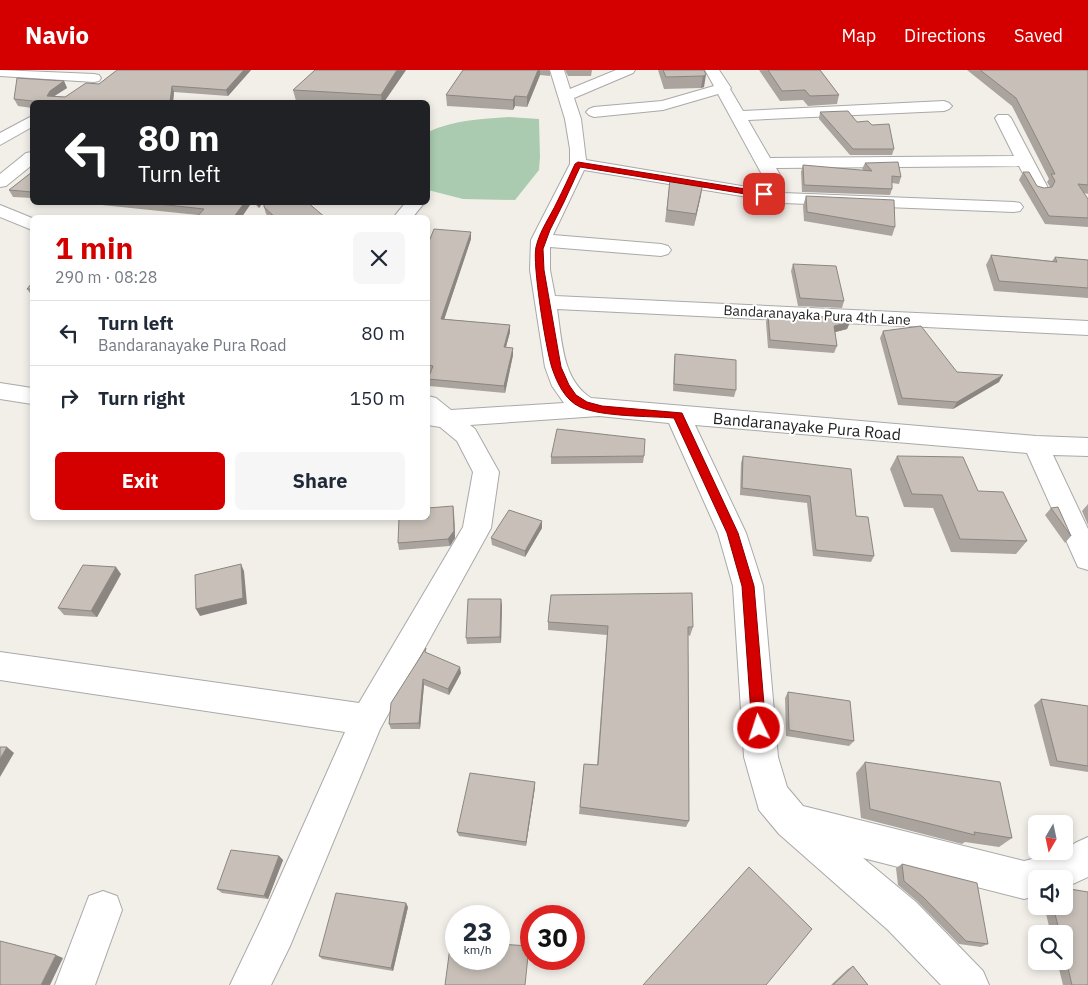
<!DOCTYPE html>
<meta charset="utf-8">
<style>
:root{--surface:#fff;--page:#f6f6f7;--text:#1f2937;--muted:#747a83;--line:#e0e1e3;--accent:#d40000}
body{margin:0;font-family:"IBM Plex Sans",sans-serif;background:var(--page);color:var(--text);height:100vh;display:flex;flex-direction:column;font-size:19px;white-space:nowrap}
*{box-sizing:border-box;margin:0}
p{font-size:16px;color:var(--muted)}
.icon{flex:none;width:28px;height:28px;fill:none;stroke:currentColor;stroke-width:2;stroke-linecap:round;stroke-linejoin:round}
.map{position:relative;flex:1;overflow:hidden}
.sheet{position:absolute;left:30px;top:145px;width:400px;height:305px;display:flex;flex-direction:column;background:var(--surface);border-radius:8px;box-shadow:0 2px 8px #0003}
.sheet>*{flex:none}
.top-card{position:absolute;left:30px;top:30px;width:400px;height:105px;border-radius:8px;box-shadow:0 2px 8px #0003;background:#202124;color:#fff;overflow:hidden}
.needle{width:32px;rotate:189deg}
.controls{position:absolute;left:1028px;top:745px;display:grid;gap:10px}
.controls a{display:grid;place-items:center;width:45px;height:45px;border-radius:8px;background:var(--surface);box-shadow:0 2px 8px #0003;font-size:25px}
.speed{position:absolute;left:445px;top:835px;display:flex;gap:10px;font-size:25px;font-weight:700;text-align:center}
.speed>*{display:grid;place-content:center;width:65px;height:65px;border-radius:50%;background:var(--surface);box-shadow:0 2px 8px #0003;line-height:1}
.speed small{font-size:12px;font-weight:400}
.speed .limit{border:8px solid #d22;background:#fff;color:#111}
.pin{position:absolute;display:grid;place-items:center;width:42px;height:42px;color:#fff;margin:-21px;border-radius:10px;box-shadow:0 2px 8px #0006}
.me{position:absolute;width:55px;margin:-28px;rotate:356deg;stroke-linejoin:round;filter:drop-shadow(0 0 4px #0008)}
.turn{display:flex;align-items:center;gap:18px;height:105px;padding:0 25px;font-size:22px}
.turn .icon{width:65px;height:65px;stroke-width:2.5}
.turn b{display:block;font-size:35px;line-height:42px}
.round{display:grid;place-items:center;flex:none;width:52px;height:52px;border-radius:8px;background:var(--page)}
.overview{display:flex;align-items:center;justify-content:space-between;height:85px;padding:0 25px}
h1{font-size:30px;font-weight:700;line-height:38px;color:var(--accent)}
.primary-button{display:flex;gap:10px;margin-top:auto;padding:10px 25px}
.primary-button a{flex:1;height:58px;border-radius:8px;background:var(--accent);color:#fff;font-size:20px;font-weight:700;line-height:58px;text-align:center}
.primary-button a+a{background:var(--page);color:var(--text)}
ul{padding:0;list-style:none}
li{display:flex;align-items:center;gap:15px;height:65px;padding:0 25px;border-top:1px solid var(--line)}
li div{flex:1}
li b{display:block;font-size:19px}
li em{font-style:normal}
header{display:flex;align-items:center;gap:30px;box-sizing:border-box;height:70px;padding:0 25px;background:var(--accent);color:#fff}
header strong{font-size:24px}
nav{display:flex;gap:28px;margin-inline-start:auto;font-size:18px}
.map>svg:first-child{display:block}
</style>
<header>
<strong>Navio</strong>
<nav><a>Map</a><a>Directions</a><a>Saved</a></nav>
</header>
<div class="map">
<svg width="1088" height="915" viewBox="0 0 1088 915">
<rect width="100%" height="100%" fill="#f2efe9"/>
<path fill="#aacbaf" d="M509,47L539,49L540,87L539,100L515,130L463,129L428,120V62C453,50 481,49 509,47Z"/>
<g fill="none" stroke-linecap="round" stroke-linejoin="round">
<defs>
<g id="minor">
<path d="M0,0L94,4L99,5L101,8L99,11L94,12L0,6Z"/>
<path d="M550,0H564L570,19L616,0H635L633,3L574,28L581,49L586,90L783,123L1014,132L1020,133L1023,137L1020,141L1014,142L783,133L584,100L553,165L661,174L668,176L671,180L668,184L661,186L550,177V200L555,226L1088,251V265L557,239C562,270 562,310 591,328L1036,366L1088,368V386L1053,385L1088,459V500L1078,497L1027,383L695,355L746,463L763,516L778,687L787,717L803,736L1024,791L1064,781L1075,773L1088,767V807L1064,818V809H1036V826L1024,829L863,788L916,832L983,901L989,915H941L888,860L779,764L759,740L744,687L733,516L718,463L669,353L599,346L470,355L475,359L499,402L491,458L380,659L290,876L271,915H230L262,848L345,662L0,610V582L359,633L463,457L473,402L457,371L440,357L428,355V326L436,328L451,340L564,333L552,316L545,297L530,200L531,170L570,94V79L565,49Z"/>
<path d="M705,0H719L731,18L730,19L743,41L944,31L949,33L952,36L949,39L944,41L748,50L770,88L1014,86L995,48L998,45H1008L1011,48L1049,120L1046,124L1040,125L1034,124L1019,96L776,98L783,110L780,114L774,115L768,114L765,110L718,24L663,40L594,47L589,45L586,42L589,39L594,37L662,31L714,16Z"/>
<path d="M32,46V57L0,75V63Z"/>
<path d="M32,82V95L6,116L0,117V104L26,83Z"/>
<path d="M406,132H425L412,148H393Z"/>
<path d="M0,135L32,148V160L0,147Z"/>
<path d="M0,313L32,318V334L0,329Z"/>
<path d="M103,821L117,826L122,840L95,915H55L89,826Z"/>
</g>
</defs>
<use href="#minor" stroke="#a9a9a9" stroke-width="2"/>
<use href="#minor" fill="#fff" fill-rule="evenodd"/>
</g>
<g fill="#aba49e">
<path d="M117,0H251L228,26L174,22L173,32H32V38L18,36L14,29L64,11L67,18L54,26L65,27L99,14Z"/>
<path d="M315,0H406L384,32H332L296,31L293,20Z"/>
<path d="M463,0H550V6L540,5L527,37L515,36L513,40L447,36L446,25Z"/>
<path d="M565,0H592L591,6H568Z"/>
<path d="M658,0H704V17L701,18L664,19Z"/>
<path d="M759,0H820L839,25L837,34L808,36L803,30L780,31Z"/>
<path d="M967,0H1088V124L1084,123L1088,129V157L1045,154L1019,110L1023,102L1037,116L1044,118L1050,117L1047,112L1049,109L1012,36Z"/>
<path d="M820,42L857,52L894,79L892,85H850L819,49Z"/>
<path d="M865,93L901,107L899,114L892,113V119L890,125L802,122L801,102L803,95L864,101L862,99Z"/>
<path d="M32,102V128L13,127L9,120Z"/>
<path d="M670,109L701,125L694,156L665,152Z"/>
<path d="M806,126L895,157L892,166L804,151L803,136Z"/>
<path d="M73,132H252L241,148L198,145Z"/>
<path d="M253,132H263L259,138Z"/>
<path d="M264,137L326,148H270L266,144Z"/>
<path d="M471,162V169L444,249L510,255V262L506,277L513,285L505,323L429,316L428,309L430,303L428,302V174Z"/>
<path d="M991,185L1052,191L1055,187L1088,190V228L994,221L986,195Z"/>
<path d="M793,194L844,231L842,238L798,236L791,201Z"/>
<path d="M32,213V226L27,219Z"/>
<path d="M768,245L802,248L803,246L850,252L847,259L835,262L837,276L834,283L768,278L766,252Z"/>
<path d="M883,261L957,302L999,312L953,339L898,335L880,268Z"/>
<path d="M675,284L736,320L734,327L673,321L674,291Z"/>
<path d="M644,386L643,393L551,394V387Z"/>
<path d="M743,386L856,446L874,486L871,492L813,486L807,433L740,425L741,393Z"/>
<path d="M897,386L978,421L1027,471L1016,484L951,482L933,438L904,437L890,399Z"/>
<path d="M1088,434V455L1082,441Z"/>
<path d="M453,436L454,443L455,468L450,476L399,480L398,473Z"/>
<path d="M1051,438L1071,466L1065,473L1045,445Z"/>
<path d="M542,458L525,487L492,475L491,468Z"/>
<path d="M121,504L97,547L64,545L58,538Z"/>
<path d="M502,535L501,573L467,574L466,568Z"/>
<path d="M548,552L693,557L690,566L688,565L689,751L686,757L579,744L584,694L597,695L607,565L548,560Z"/>
<path d="M427,583L461,603L449,625L424,615L420,659H391L389,654Z"/>
<path d="M788,622L854,671L849,676L786,666L785,628Z"/>
<path d="M1041,629L1088,636V702L1050,696L1034,635Z"/>
<path d="M865,692L1012,768L999,777L965,772L962,774L861,748L856,703Z"/>
<path d="M535,717L526,776L459,766L457,762Z"/>
<path d="M279,786L283,790L268,829L222,823L217,819Z"/>
<path d="M902,794L988,874L981,877L959,874L917,831L898,815L896,798Z"/>
<path d="M1044,836H1064L1088,915H1063L1057,891H1064V864H1051Z"/>
<path d="M408,837L393,901L322,889L319,886Z"/>
<path d="M853,896L868,915H831L848,899Z"/>
</g>
<g fill="#8b8681">
<path d="M244,0H251L228,26L226,20Z"/>
<path d="M397,0H406L384,32H382L381,25Z"/>
<path d="M538,0H540V5L527,37V27Z"/>
<path d="M706,5L704,17L701,18L703,6Z"/>
<path d="M64,11L67,18L53,27L47,26L50,21Z"/>
<path d="M172,16L174,22L173,32H170Z"/>
<path d="M515,26V36L513,40V30Z"/>
<path d="M703,113L701,125L694,156L696,144Z"/>
<path d="M245,132H252L241,148H233Z"/>
<path d="M257,132H263L259,138Z"/>
<path d="M471,162V169L442,256L441,249Z"/>
<path d="M850,252L847,259L832,263L834,256Z"/>
<path d="M510,255V262L504,284V277Z"/>
<path d="M513,278V285L505,323L504,316Z"/>
<path d="M1003,305L999,312L953,339L957,332Z"/>
<path d="M453,436L454,443L455,468L450,476L448,469Z"/>
<path d="M542,451V458L525,487V481Z"/>
<path d="M241,494L244,501L247,534L200,546L196,539Z"/>
<path d="M116,497L121,504L97,547L91,541Z"/>
<path d="M501,529L502,535L501,573L500,567Z"/>
<path d="M460,597L461,603L449,625L448,619Z"/>
<path d="M423,609L424,615L420,659L419,653Z"/>
<path d="M7,677L14,683L0,707V689Z"/>
<path d="M535,712V717L526,776V772Z"/>
<path d="M279,786L283,790L268,829L264,826Z"/>
<path d="M406,833L408,837L393,901L391,898Z"/>
<path d="M56,885L63,888L50,915H41Z"/>
</g>
<g fill="#c7bfb8" stroke="#8b8681">
<path d="M117,0H244L226,20L172,16L170,32H42L14,29L17,8L64,11L50,21L47,26L65,27L86,13L99,14Z"/>
<path d="M315,0H397L381,25L293,20Z"/>
<path d="M463,0H538L527,27L515,26L513,30L446,25Z"/>
<path d="M663,0H704L706,5L703,6L666,7Z"/>
<path d="M768,0H820L839,25L810,26L805,20L782,21Z"/>
<path d="M980,0H1088V115L1078,114L1088,129V148L1049,146L1023,102H1029L1037,116L1044,118L1052,117L1055,111L1051,104H1055L1016,28Z"/>
<path d="M848,41L857,52L868,51L872,55L889,54L894,79H853L820,42Z"/>
<path d="M898,92L901,107L892,106V119L804,115L803,95L872,101L865,93Z"/>
<path d="M32,102V122L9,120Z"/>
<path d="M670,109L703,113L696,144L667,140Z"/>
<path d="M806,126L894,130L895,157L807,142Z"/>
<path d="M140,132H245L233,148H196L204,139Z"/>
<path d="M264,132H307L326,148H276L264,137Z"/>
<path d="M434,159L471,162L441,249L510,255L504,277L513,278L504,316L428,309L433,296L428,295V174Z"/>
<path d="M991,185L1057,192L1055,187L1088,190V218L999,211Z"/>
<path d="M793,194L836,196L844,231L800,228Z"/>
<path d="M32,213V219H27Z"/>
<path d="M768,245L803,248V246L849,248L850,252L834,256L837,276L770,270Z"/>
<path d="M921,256L957,302L1003,305L957,332L902,328L883,261Z"/>
<path d="M675,284L736,290V320L674,314Z"/>
<path d="M557,359L645,369L644,386L551,387Z"/>
<path d="M743,386L851,399L856,446L868,447L874,486L816,480L810,426L742,418Z"/>
<path d="M897,386L963,387L978,421L1003,422L1027,471L960,469L942,425L912,424Z"/>
<path d="M453,436L454,461L448,469L398,473L399,448H428V438Z"/>
<path d="M1058,437L1071,466L1051,438Z"/>
<path d="M509,440L542,451L525,481L491,468Z"/>
<path d="M241,494L243,528L196,539L195,505Z"/>
<path d="M83,495L116,497L91,541L58,538Z"/>
<path d="M692,523L693,557H688L689,751L580,737L584,694L598,695L608,556L548,552L551,525Z"/>
<path d="M468,529H501L500,567L466,568Z"/>
<path d="M426,578L425,582L460,597L448,619L423,609L419,653L389,654L391,633Z"/>
<path d="M788,622L850,631L854,671L789,660Z"/>
<path d="M1041,629L1088,636V696L1057,691Z"/>
<path d="M0,677H7L0,689Z"/>
<path d="M865,692L1000,712L1012,768L974,762L975,765L870,739Z"/>
<path d="M470,703L535,712L526,772L457,762Z"/>
<path d="M231,780L279,786L264,826L217,819Z"/>
<path d="M902,794L977,813L988,874L966,871L923,827L904,811Z"/>
<path d="M749,797L812,859L766,915H643Z"/>
<path d="M1064,818L1088,822V915H1072L1064,881V864H1060L1053,836H1064Z"/>
<path d="M336,823L406,833L391,898L319,886Z"/>
<path d="M451,870H456V889H499V874L529,876L525,915H445Z"/>
<path d="M0,871L56,885L41,915H0Z"/>
<path d="M853,896L868,915H833Z"/>
</g>
<path fill="#d40000" stroke="#8a0000" d="M578,92L764,122L768,124L764,127L580,97L564,132L550,160L543,179L544,200L561,297L569,315L576,325L587,332L602,336L682,343L738,463L754,516L766,658L764,662L759,664L754,662L752,658L742,516L727,463L674,348C649,346 602,347 580,337C565,330 557,313 552,298C546,280 532,193 536,177C540,160 550,147 557,132C563,120 569,107 575,94Z"/>
<g text-anchor="middle" stroke-width="4" stroke-linejoin="round" paint-order="stroke">
<g font-size="14" fill="#222" stroke="#fff">
<text transform="translate(817 245) rotate(3)" y="5">Bandaranayaka Pura 4th Lane</text>
</g>
<g font-size="16" fill="#222" stroke="#fff">
<text transform="translate(807 356) rotate(5)" y="6">Bandaranayake Pura Road</text>
</g>
</g>
</svg>
<div class="controls">
<a><svg class="needle" viewBox="-14 -14 28 28"><path d="M0-13l5 13h-10z" fill="#e53935"/><path d="M0 13l5-13h-10z" fill="#747a83"/></svg></a>
<a><svg class="icon" aria-label="sound" viewBox="0 0 24 24"><path d="M4 9h4l5-4v14l-5-4H4zM17 9q2 3 0 6"/></svg></a>
<a><svg class="icon" aria-label="search" viewBox="0 0 24 24"><circle cx="10" cy="10" r="6"/><path d="M15 15l6 6"/></svg></a>
</div>
<div class="speed"><div>23<small>km/h</small></div><div class="limit">30</div></div>
<div class="pin" style="left:764px;top:124px;background:#d93025"><svg class="icon" aria-label="arrive" viewBox="0 0 24 24"><path d="M6 21V4h12l-3 4 3 4H6"/></svg></div>
<svg class="me" style="left:759px;top:658px" viewBox="-20 -20 40 40"><circle r="17" fill="#d40000" stroke="#fff" stroke-width="3"/><path d="M0-11L8 9 0 5-8 9z" fill="#fff"/></svg>
<div class="top-card">
<div class="turn"><svg class="icon" aria-label="left" viewBox="0 0 24 24"><path d="M17 20v-9H6M10 6l-5 5 5 5"/></svg><div><b>80 m</b>Turn left</div></div>
</div>
<section class="sheet">
<div class="overview"><div><h1>1 min</h1><p>290 m · 08:28</p></div><a class="round"><svg class="icon" aria-label="close" viewBox="0 0 24 24"><path d="M6 6l12 12M18 6L6 18"/></svg></a></div>
<ul>
<li><svg class="icon" aria-label="left" viewBox="0 0 24 24"><path d="M17 20v-9H6M10 6l-5 5 5 5"/></svg><div><b>Turn left</b><p>Bandaranayake Pura Road</p></div><em>80 m</em></li>
<li><svg class="icon" aria-label="right" viewBox="0 0 24 24"><path d="M7 20v-9h11M14 6l5 5-5 5"/></svg><div><b>Turn right</b></div><em>150 m</em></li>
</ul>
<div class="primary-button"><a>Exit</a><a>Share</a></div>
</section>
</div>
